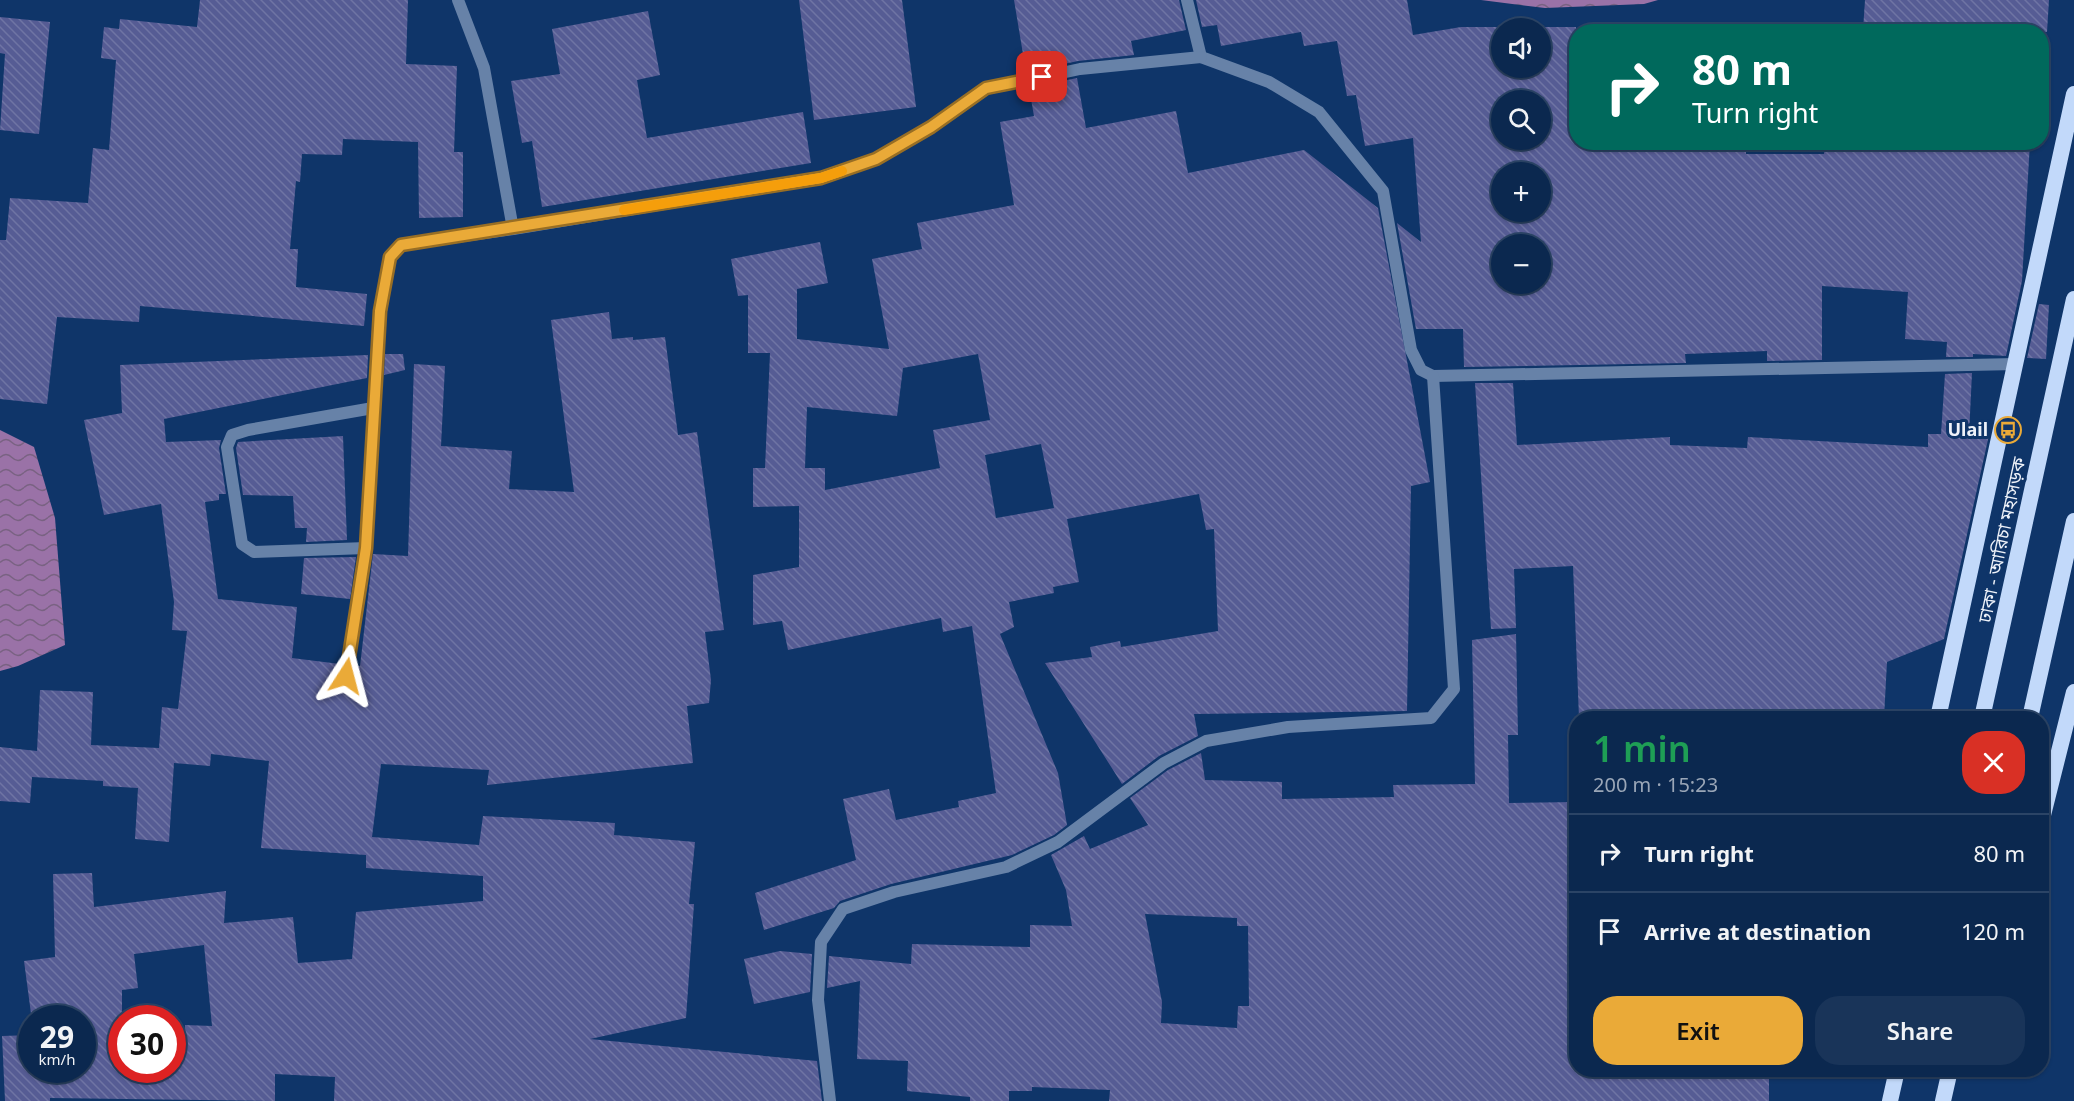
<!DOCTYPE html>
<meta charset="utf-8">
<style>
:root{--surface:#0b284f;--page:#193459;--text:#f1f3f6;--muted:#9aa6b7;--line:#2b4466;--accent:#eaaa38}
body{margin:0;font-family:"Noto Sans","Noto Sans Bengali",sans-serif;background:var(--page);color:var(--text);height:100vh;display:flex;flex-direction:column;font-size:22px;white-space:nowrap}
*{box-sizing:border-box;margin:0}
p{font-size:20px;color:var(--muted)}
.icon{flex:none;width:33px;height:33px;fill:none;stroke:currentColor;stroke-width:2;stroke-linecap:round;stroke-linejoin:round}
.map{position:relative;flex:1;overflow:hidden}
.panel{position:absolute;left:1569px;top:711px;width:480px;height:366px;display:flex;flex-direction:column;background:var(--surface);border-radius:24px;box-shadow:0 2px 4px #0004,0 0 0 2px var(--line)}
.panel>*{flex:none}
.guide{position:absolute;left:1569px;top:24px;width:480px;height:126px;border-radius:24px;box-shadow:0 2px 4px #0004,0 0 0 2px var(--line);background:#00695c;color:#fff;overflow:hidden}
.tools{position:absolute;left:1491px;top:18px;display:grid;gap:12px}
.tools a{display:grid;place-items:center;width:60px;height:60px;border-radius:50%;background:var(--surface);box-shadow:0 2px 4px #0004,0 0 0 2px var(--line);font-size:30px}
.speed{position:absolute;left:18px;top:1005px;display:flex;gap:12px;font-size:30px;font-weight:700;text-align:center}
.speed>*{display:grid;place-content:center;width:78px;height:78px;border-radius:50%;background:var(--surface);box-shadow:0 2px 4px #0004,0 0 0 2px var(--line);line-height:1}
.speed small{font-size:15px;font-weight:400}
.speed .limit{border:9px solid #d22;background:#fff;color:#111}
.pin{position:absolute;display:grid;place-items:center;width:51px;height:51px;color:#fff;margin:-26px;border-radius:12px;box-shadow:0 3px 9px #0006}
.me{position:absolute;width:66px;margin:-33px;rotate:9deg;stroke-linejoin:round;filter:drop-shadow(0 0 4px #0008)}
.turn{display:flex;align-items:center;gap:21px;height:126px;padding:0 24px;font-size:27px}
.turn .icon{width:78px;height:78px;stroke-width:2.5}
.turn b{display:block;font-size:42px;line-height:51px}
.round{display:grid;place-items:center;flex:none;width:63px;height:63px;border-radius:24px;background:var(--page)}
.summary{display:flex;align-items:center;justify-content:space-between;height:102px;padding:0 24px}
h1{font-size:36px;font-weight:600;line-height:45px;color:#1e9e55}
.cta{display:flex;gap:12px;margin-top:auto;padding:12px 24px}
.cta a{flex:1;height:69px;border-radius:24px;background:var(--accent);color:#111;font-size:24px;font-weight:600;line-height:69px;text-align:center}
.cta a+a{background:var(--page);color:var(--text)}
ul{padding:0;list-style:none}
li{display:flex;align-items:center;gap:18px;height:78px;padding:0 24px;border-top:2px solid var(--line)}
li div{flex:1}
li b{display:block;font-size:22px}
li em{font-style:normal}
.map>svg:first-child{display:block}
</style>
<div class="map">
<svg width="2074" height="1101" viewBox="0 0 2074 1101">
<defs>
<pattern id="water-waves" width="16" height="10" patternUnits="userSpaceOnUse" patternTransform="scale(1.5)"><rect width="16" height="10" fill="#9a72a7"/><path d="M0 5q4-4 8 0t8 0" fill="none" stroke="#796282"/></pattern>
<pattern id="building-back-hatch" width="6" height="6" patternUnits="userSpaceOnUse" patternTransform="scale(1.5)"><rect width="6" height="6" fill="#565c94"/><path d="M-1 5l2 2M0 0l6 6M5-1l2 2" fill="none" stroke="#6f74a4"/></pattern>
</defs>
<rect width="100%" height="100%" fill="#0f3569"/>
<g fill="url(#water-waves)">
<path d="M1481,0H1658L1644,4L1545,8Z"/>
<path d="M0,430L34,447L55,518L65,645L18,666L0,671Z"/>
</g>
<g fill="url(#building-back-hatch)" fill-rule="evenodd">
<path d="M200,0H408L406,64L457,66L454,152H463V217L419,218L418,142L343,139L342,155L302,154L300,182L296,181L290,249H298L296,287L367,294L364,326L140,306L139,322L57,317L47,404L0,399V240H6L10,198L88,203L93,148L109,150L116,60L101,58L104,27L119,29L120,19L197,27Z"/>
<path d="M799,0H902L916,107L814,120Z"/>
<path d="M1014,0H1179L1186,30L1131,41L1134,55L1078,61L1026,72Z"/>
<path d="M1196,0H1407L1413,35L1461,27H1576V142H1746V154H1824L1825,142H2030L2022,281L2006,356L1973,354V357H1946L1947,342L1905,339L1908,292L1822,286V360L1767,361V351L1685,354L1686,363L1464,367L1463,329H1416L1397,223L1421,242L1413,138L1365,146L1356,95L1347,96L1337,41L1304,46L1301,32L1221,46L1217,25L1202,27ZM1502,28H1540V68H1502ZM1502,100H1540V140H1502ZM1502,172H1540V212H1502ZM1502,244H1540V284H1502Z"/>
<path d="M1865,0H2049L2047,32L1863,30Z"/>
<path d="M648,11L660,75L637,80L647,138L803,112L811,163L542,207L532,141L522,143L511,81L560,74L552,29Z"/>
<path d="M0,17L50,22L39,134L0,130L5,54L0,53Z"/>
<path d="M1077,78L1086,128L1176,111L1188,173L1304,150L1378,208L1430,482L1411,486L1407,711L1194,714L1198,736L1159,756L1122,784L1045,663L1092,657L1090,647L1120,641L1121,647L1218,631L1214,529L1206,530L1199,494L1067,519L1079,582L1053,587L1054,593L1009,602L1014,627L1000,634L1058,773L1067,825L1054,835L1012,855L891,884L840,901L834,908L764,930L755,893L856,860L843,799L889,789L896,820L959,807L958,801L996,793L972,626L943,632L941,618L788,650L782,621L753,625V575L799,567V506L753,507V468H765L770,353H748V295L738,296L731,259L820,242L828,283L797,289V339L889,349L872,259L922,249L917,223L1014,205L1000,122L1034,116L1029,88ZM978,354L990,420L933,430L940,468L825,490V468H805L807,407L897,416L903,368ZM1041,444L1054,508L996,518L985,455Z"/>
<path d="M2039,304L2049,305L2046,359L2027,358Z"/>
<path d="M609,312L612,339L633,337V340L665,337L678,435L697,432L724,630L705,632L711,680L709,703L687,706L693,763L487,785L489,770L381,764L372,837L479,845L483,816L615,823L614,835L695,842L689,904H694L686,1018L590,1039L817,1061L822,1101H334L335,1077L275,1074V1101L50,1098V1101H5L2,1036L32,1035V1070H82V1018L32,1021L24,961L55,957L53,874L92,873L94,907L226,891L224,923L293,917L298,963L352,959L356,912L483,901V876L366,868V855L261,848L269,761L211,754L210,766L174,763L169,842L135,839L138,788L103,786V781L32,777L30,803L0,801V747L37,751L40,690L93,692L91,745L159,748L162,707L178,709L187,631L172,630L174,602L161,504L104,515L84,420L122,413L120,365L368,355L367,378L164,419L166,442L221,440L219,448L226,494H219V500L205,502L218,599L297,607L292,658L340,664L339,679L348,684L354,678L356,666H360L373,554L408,556L414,364L445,366L441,446L512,451L509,489L574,492L551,320ZM204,945L212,1026L185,1025L184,1057H172V1070H122V990L138,988L134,954Z"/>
<path d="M385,354H403L405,370L384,375Z"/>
<path d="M1972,373L1969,435H1989L1945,634L1944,639L1887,662L1884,718H1579L1573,566L1514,569L1516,628L1491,629L1475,383H1513L1517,445L1670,437V445L1747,448L1748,437L1928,447V434H1941L1945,374Z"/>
<path d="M343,436L347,540L306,542L307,528H295L293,496L243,495L236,448L238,442Z"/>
<path d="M356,557L350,599L301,594L304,558Z"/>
<path d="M1516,634L1518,735H1508L1509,803L1576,802V1070H1769V1101H1109L1110,1090L1032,1087V1091H1009V1101H970V1097L907,1091L908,1061L857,1059L860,981L827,988L829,956L911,964L912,944L1030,947V925L1072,926L1066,890L1051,855L1084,836L1090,849L1148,825L1130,798L1168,770L1201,753L1205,780L1282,782V799L1394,797L1393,785L1475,784L1472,640ZM1145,914L1237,918V926H1248L1249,1006H1238L1237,1028L1161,1023L1162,1002Z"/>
<path d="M780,951L812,954L810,992L754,1004L744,959Z"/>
</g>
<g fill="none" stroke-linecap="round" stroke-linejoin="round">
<g stroke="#6782a8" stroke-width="12">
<path d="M1187,0L1201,57L1269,82L1319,112L1383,191L1411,350L1421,370L1433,376L2016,364"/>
<path d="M513,229L821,178L876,159L931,127L986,89L1080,69L1201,57"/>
<path d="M366,548L254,552L242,544L227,447L232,435L248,430L373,408"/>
<path d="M346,676L366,548L378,329L390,257L401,245L513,229L484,68L458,0"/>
<path d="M830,1101L818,1000L821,942L843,909L894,892L1006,867L1058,842L1164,763L1206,741L1288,727L1431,718L1454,689L1433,376"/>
</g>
<g stroke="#c2d9fa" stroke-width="16">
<path d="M1938,718L2074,94"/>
<path d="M1982,718L2074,299"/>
<path d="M2030,718L2074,521"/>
<path d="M2042,819L2074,692"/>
<path d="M1890,1101L1897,1070"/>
<path d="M1943,1101L1950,1070"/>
</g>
</g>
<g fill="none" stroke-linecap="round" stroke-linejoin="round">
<defs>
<path id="route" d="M346,676L366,548L380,311L390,257L401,245L821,178L876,159L931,127L986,88L1042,77"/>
</defs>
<use href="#route" stroke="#986e24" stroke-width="15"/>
<use href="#route" stroke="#eaaa38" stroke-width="10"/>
<path stroke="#f59e0b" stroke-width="10" d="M624,210L821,178L842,171"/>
</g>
<defs>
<symbol id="bus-ring" viewBox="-11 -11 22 22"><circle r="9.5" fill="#0f3569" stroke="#eaaa38" stroke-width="1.5"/><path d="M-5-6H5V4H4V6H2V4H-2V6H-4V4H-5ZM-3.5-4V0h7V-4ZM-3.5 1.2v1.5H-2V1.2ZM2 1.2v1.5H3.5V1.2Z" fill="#eaaa38"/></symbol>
</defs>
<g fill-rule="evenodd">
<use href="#bus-ring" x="1993" y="415" width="30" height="30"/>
</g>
<g text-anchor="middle" stroke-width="6" stroke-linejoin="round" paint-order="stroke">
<g font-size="18" font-weight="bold" fill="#eef2f9" stroke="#0f3569" text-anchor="end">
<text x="1988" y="436">Ulail</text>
</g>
<g font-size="18" fill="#eef2f9" stroke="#0f3569">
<text transform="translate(2002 540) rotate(-78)" y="6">ঢাকা - আরিচা মহাসড়ক</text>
</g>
</g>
</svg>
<div class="tools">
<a><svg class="icon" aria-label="sound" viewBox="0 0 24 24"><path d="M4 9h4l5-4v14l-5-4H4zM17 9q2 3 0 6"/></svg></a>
<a><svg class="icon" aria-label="search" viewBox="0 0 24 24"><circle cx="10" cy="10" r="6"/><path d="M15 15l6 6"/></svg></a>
<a>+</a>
<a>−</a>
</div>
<div class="speed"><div>29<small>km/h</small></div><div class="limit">30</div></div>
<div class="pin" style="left:1042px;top:77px;background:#d93025"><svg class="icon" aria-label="arrive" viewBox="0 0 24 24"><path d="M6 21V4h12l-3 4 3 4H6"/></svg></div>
<svg class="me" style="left:346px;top:676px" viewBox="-20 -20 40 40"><path d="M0-17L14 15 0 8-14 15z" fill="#eaaa38" stroke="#fff" stroke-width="4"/></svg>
<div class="guide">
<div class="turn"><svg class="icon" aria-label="right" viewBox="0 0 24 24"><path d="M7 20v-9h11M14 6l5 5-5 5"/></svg><div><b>80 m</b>Turn right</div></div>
</div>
<section class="panel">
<div class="summary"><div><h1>1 min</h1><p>200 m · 15:23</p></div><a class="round" style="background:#d93025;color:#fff"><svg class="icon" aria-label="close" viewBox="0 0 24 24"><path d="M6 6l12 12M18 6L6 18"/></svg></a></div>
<ul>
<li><svg class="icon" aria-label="right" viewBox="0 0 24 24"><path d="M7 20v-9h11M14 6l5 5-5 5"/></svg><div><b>Turn right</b></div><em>80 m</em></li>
<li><svg class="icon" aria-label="arrive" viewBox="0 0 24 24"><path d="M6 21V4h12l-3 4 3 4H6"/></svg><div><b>Arrive at destination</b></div><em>120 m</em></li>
</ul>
<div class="cta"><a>Exit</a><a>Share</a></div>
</section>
</div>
